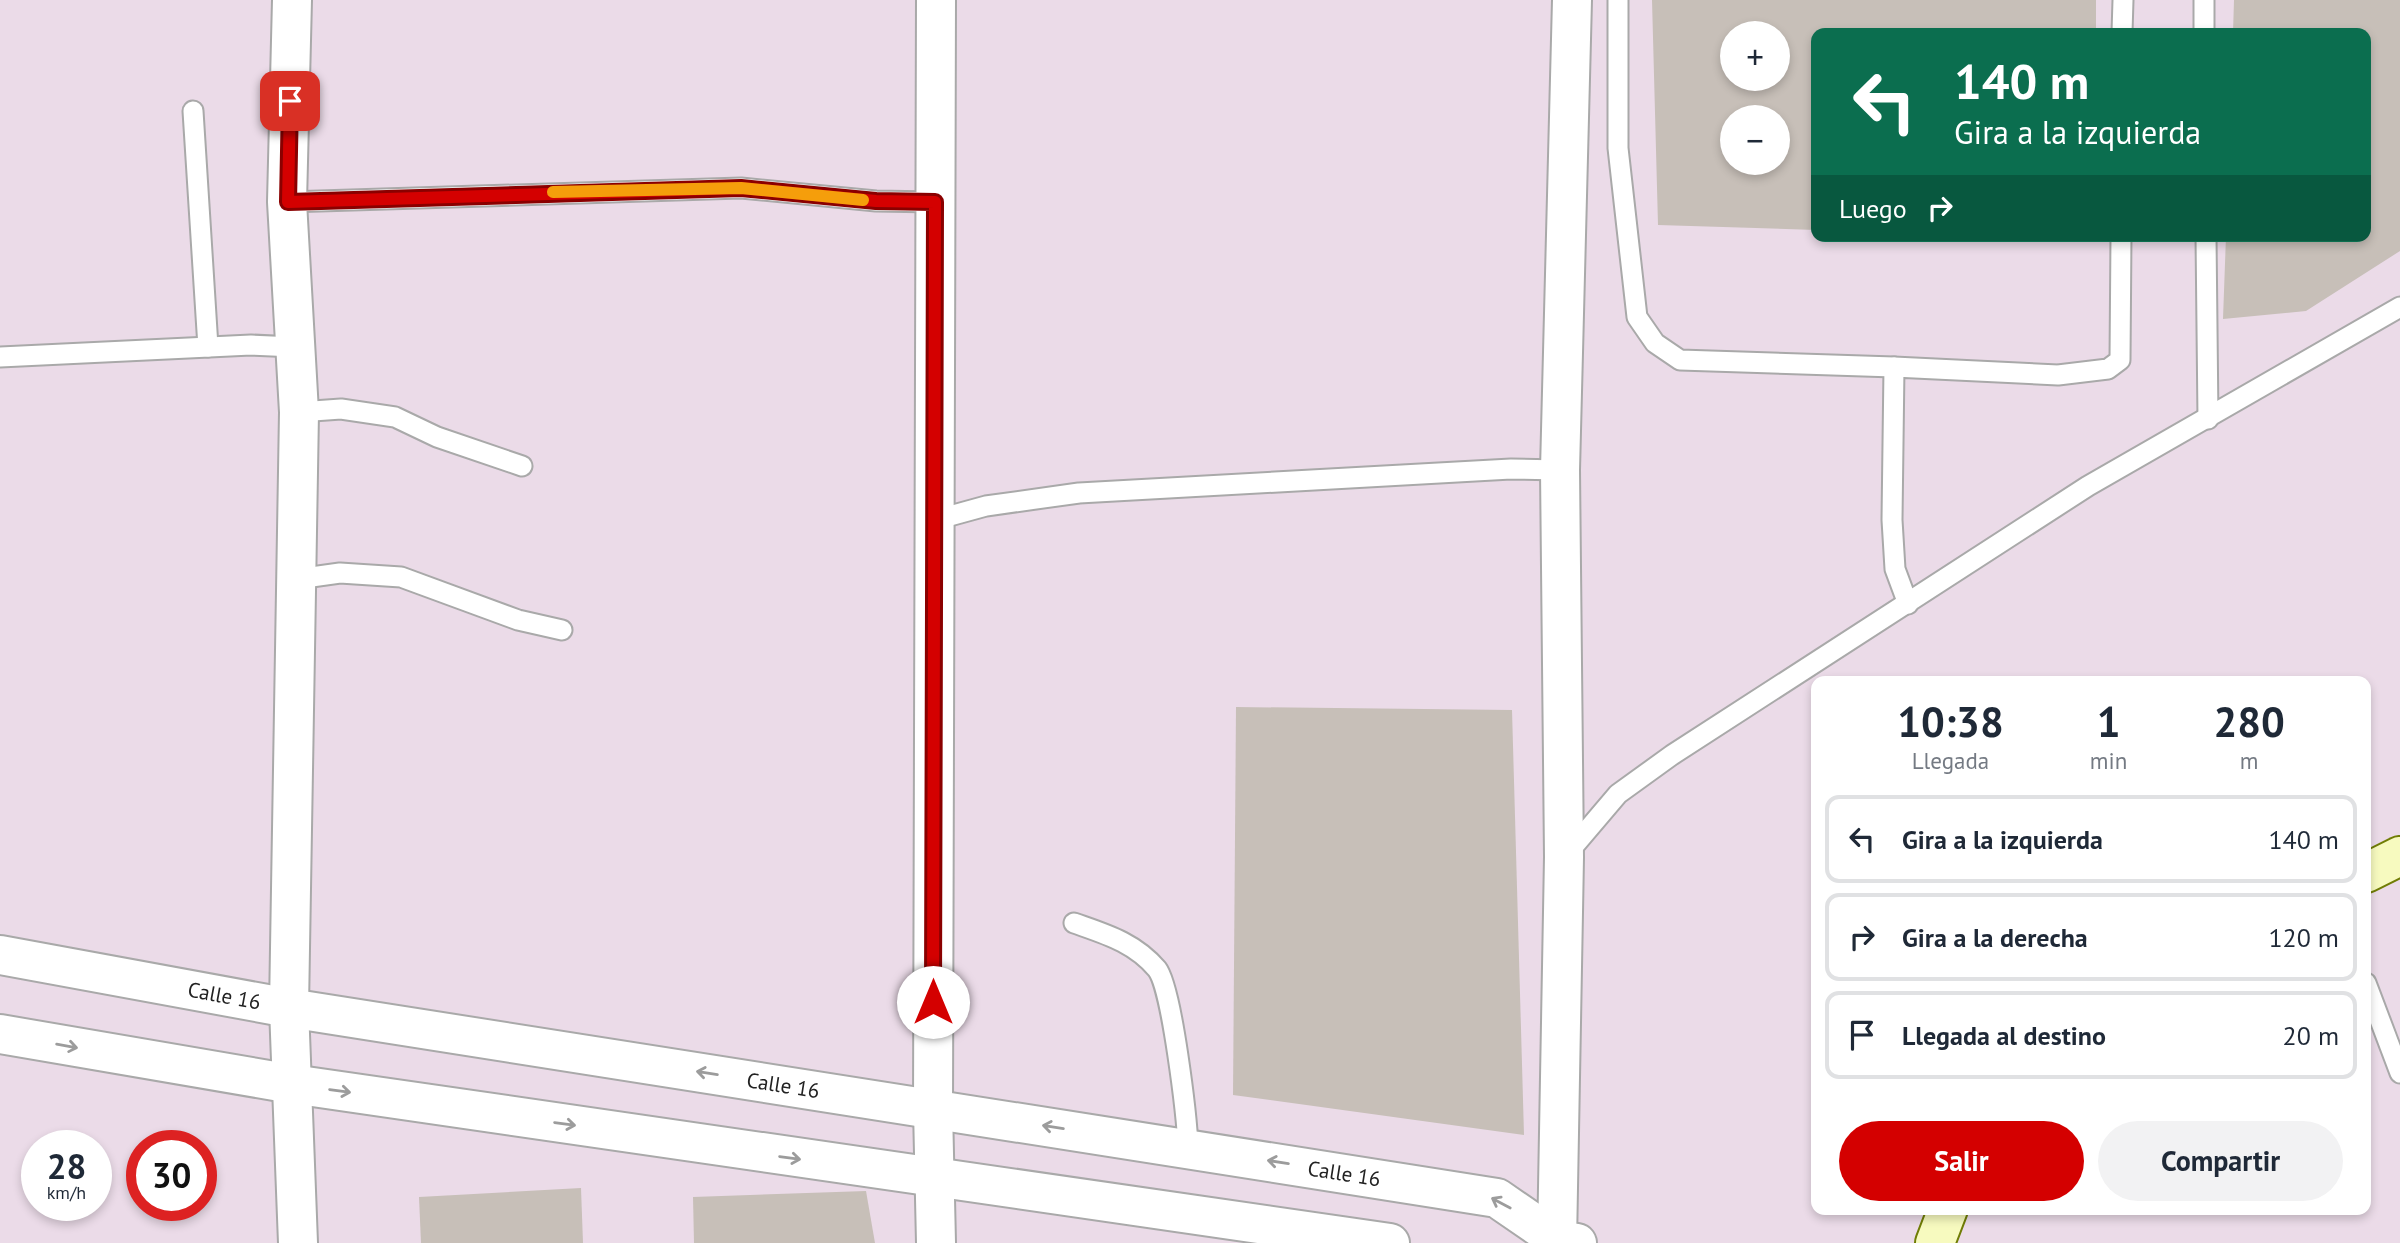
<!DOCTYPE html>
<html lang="es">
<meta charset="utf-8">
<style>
:root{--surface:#fff;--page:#f2f2f3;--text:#1f2937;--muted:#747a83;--line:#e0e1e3;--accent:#d40000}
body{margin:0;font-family:"PT Sans",sans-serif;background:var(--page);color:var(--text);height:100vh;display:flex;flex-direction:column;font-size:26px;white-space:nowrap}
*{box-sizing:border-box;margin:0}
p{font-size:23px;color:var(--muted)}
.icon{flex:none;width:38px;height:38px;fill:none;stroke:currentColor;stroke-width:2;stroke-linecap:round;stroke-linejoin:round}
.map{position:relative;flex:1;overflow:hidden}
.details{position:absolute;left:1811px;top:676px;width:560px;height:539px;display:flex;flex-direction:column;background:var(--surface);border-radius:14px;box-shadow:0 4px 10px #0003}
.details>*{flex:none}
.guide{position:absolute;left:1811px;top:28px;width:560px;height:214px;border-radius:14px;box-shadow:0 4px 10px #0003;background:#0b6e4f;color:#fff;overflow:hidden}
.controls{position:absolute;left:1720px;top:21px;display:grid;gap:14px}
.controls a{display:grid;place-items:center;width:70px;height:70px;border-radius:50%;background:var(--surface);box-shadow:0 4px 10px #0003;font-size:35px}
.speed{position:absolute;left:21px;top:1130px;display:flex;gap:14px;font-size:35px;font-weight:700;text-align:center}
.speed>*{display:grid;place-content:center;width:91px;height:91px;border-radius:50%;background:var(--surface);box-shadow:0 4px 10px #0003;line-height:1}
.speed small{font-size:18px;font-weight:400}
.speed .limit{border:10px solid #d22;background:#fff;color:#111}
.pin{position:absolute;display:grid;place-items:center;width:60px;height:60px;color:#fff;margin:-30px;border-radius:14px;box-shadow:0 4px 10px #0006}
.me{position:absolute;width:77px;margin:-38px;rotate:0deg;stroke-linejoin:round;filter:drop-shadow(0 0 5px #0008)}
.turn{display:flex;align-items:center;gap:24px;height:147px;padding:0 28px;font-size:32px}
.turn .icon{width:91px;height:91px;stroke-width:2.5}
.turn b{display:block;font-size:49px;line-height:60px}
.then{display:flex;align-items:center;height:66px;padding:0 28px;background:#0003;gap:14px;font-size:26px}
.eta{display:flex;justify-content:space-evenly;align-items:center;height:119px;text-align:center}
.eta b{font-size:42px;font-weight:700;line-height:49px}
.cta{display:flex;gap:14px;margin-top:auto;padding:14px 28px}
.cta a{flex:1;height:80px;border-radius:42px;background:var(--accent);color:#fff;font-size:28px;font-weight:700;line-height:80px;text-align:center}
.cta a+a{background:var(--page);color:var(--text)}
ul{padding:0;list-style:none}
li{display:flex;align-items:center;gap:21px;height:88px;margin:0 14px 10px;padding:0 14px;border:4px solid var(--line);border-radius:14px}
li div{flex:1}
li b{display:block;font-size:26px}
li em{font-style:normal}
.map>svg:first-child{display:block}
</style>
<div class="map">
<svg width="2400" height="1243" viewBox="0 0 2400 1243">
<rect width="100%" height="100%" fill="#f2efe9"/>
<path fill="#ebdbe8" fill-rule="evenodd" d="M0,0H2400V1243H0ZM1732,33H1778V79H1732ZM1816,33H2366V236H1816ZM1732,117H1778V163H1732ZM1816,681H2366V1209H1816ZM37,1146H96V1206H37ZM142,1146H201V1206H142Z"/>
<g fill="#c7bfb8" fill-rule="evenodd">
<path d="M1652,0H2096V33H1816V230L1658,225ZM1732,33H1778V79H1732ZM1732,117H1778V163H1732Z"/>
<path d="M2234,0H2400V251L2306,311L2223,319L2226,236H2366V33H2233Z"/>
<path d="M1236,707L1512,710L1524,1135L1233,1095Z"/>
<path d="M581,1188L583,1243H421L419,1197Z"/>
<path d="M866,1191L875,1243H694L693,1197Z"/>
</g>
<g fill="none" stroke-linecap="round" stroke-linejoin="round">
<defs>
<g id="lane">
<path d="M1618,0V148L1637,317L1655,343L1680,360L1894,367"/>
<path d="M2204,0V33"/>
<path d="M2122,33L2123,0"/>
<path d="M193,111L208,347"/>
<path d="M287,202L741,188L876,201L935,202"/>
<path d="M2206,236L2208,419"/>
<path d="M0,357L251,345L295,347"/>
<path d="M299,412L341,409L395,417L437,437L522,466"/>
<path d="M935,520L986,506L1079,493L1511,469L1560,470"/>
<path d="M297,579L340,573L401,577L518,620L562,630"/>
<path d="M1908,604L1895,569L1892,520L1894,367L2058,375L2108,369L2120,360L2121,236"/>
<path d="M1567,854L1618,794L1672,755L2088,486L2400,307"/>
<path d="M1074,923C1105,934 1134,942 1157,969C1172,988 1187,1118 1188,1148"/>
<path d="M2366,983L2400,1073"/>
</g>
<g id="street">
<path d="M292,0L287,202L299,412L289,1008L298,1243"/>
<path d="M936,0L933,1109L936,1243"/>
<path id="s1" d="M0,955L289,1008L1497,1198L1558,1240L1577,1243"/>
<path d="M0,1034L292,1084L1390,1243"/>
<path d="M1557,1243L1564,857L1560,470L1572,0"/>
</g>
<g id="secondary">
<path d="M2366,873L2400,856"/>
<path d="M1935,1243L1948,1209"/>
</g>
</defs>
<use href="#lane" stroke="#a9a9a9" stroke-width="23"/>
<use href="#street" stroke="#a9a9a9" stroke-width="42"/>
<use href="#secondary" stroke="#707d05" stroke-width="42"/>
<use href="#lane" stroke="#fff" stroke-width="19"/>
<use href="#street" stroke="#fff" stroke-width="38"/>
<use href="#secondary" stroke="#f7fabf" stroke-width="38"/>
</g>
<defs><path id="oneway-shaft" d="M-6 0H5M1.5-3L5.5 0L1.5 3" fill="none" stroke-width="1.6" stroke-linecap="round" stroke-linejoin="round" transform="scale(1.75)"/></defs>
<g stroke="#9c9c9c">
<use href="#oneway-shaft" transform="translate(67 1046) rotate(10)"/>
<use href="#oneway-shaft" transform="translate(707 1073) rotate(-171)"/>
<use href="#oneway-shaft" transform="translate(340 1091) rotate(8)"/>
<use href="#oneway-shaft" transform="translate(565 1124) rotate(8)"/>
<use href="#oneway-shaft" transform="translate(1053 1127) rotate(-171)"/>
<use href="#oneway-shaft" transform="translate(790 1158) rotate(8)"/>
<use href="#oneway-shaft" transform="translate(1278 1162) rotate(-171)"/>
<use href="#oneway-shaft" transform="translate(1501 1203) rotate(-152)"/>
</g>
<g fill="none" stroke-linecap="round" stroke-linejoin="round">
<defs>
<path id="route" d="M290,101L288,202L741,188L876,201L935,202L933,1002"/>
</defs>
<use href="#route" stroke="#8a0000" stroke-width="18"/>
<use href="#route" stroke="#d40000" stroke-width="12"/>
<path stroke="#f59e0b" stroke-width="12" d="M553,192L741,188L863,200"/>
</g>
<g text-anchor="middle" stroke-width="5" stroke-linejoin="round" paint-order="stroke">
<g font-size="21" fill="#222" stroke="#fff">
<text dy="7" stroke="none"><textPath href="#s1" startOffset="228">Calle 16</textPath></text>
<text dy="7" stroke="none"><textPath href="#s1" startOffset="794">Calle 16</textPath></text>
<text dy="7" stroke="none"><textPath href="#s1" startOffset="1362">Calle 16</textPath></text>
</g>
</g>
</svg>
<div class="controls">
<a>+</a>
<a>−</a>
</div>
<div class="speed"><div>28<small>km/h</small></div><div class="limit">30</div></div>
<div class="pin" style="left:290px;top:101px;background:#d93025"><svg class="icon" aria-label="arrive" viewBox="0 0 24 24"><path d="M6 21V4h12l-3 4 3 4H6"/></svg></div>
<svg class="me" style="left:933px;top:1002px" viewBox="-20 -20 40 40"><circle r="19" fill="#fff"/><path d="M0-13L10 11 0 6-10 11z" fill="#d40000"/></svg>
<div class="guide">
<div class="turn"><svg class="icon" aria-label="left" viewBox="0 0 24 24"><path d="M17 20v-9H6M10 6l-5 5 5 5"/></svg><div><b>140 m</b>Gira a la izquierda</div></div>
<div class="then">Luego<svg class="icon" aria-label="right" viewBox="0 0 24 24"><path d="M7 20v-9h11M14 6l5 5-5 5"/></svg></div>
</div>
<section class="details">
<div class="eta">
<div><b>10:38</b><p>Llegada</p></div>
<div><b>1</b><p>min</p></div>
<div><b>280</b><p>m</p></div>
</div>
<ul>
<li><svg class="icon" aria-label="left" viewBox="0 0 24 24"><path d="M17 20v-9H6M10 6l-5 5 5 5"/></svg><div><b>Gira a la izquierda</b></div><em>140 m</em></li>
<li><svg class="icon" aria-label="right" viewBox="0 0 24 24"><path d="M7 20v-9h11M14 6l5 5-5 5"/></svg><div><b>Gira a la derecha</b></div><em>120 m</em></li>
<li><svg class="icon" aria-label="arrive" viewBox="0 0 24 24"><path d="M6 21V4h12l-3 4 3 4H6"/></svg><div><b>Llegada al destino</b></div><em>20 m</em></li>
</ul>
<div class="cta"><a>Salir</a><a>Compartir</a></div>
</section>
</div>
